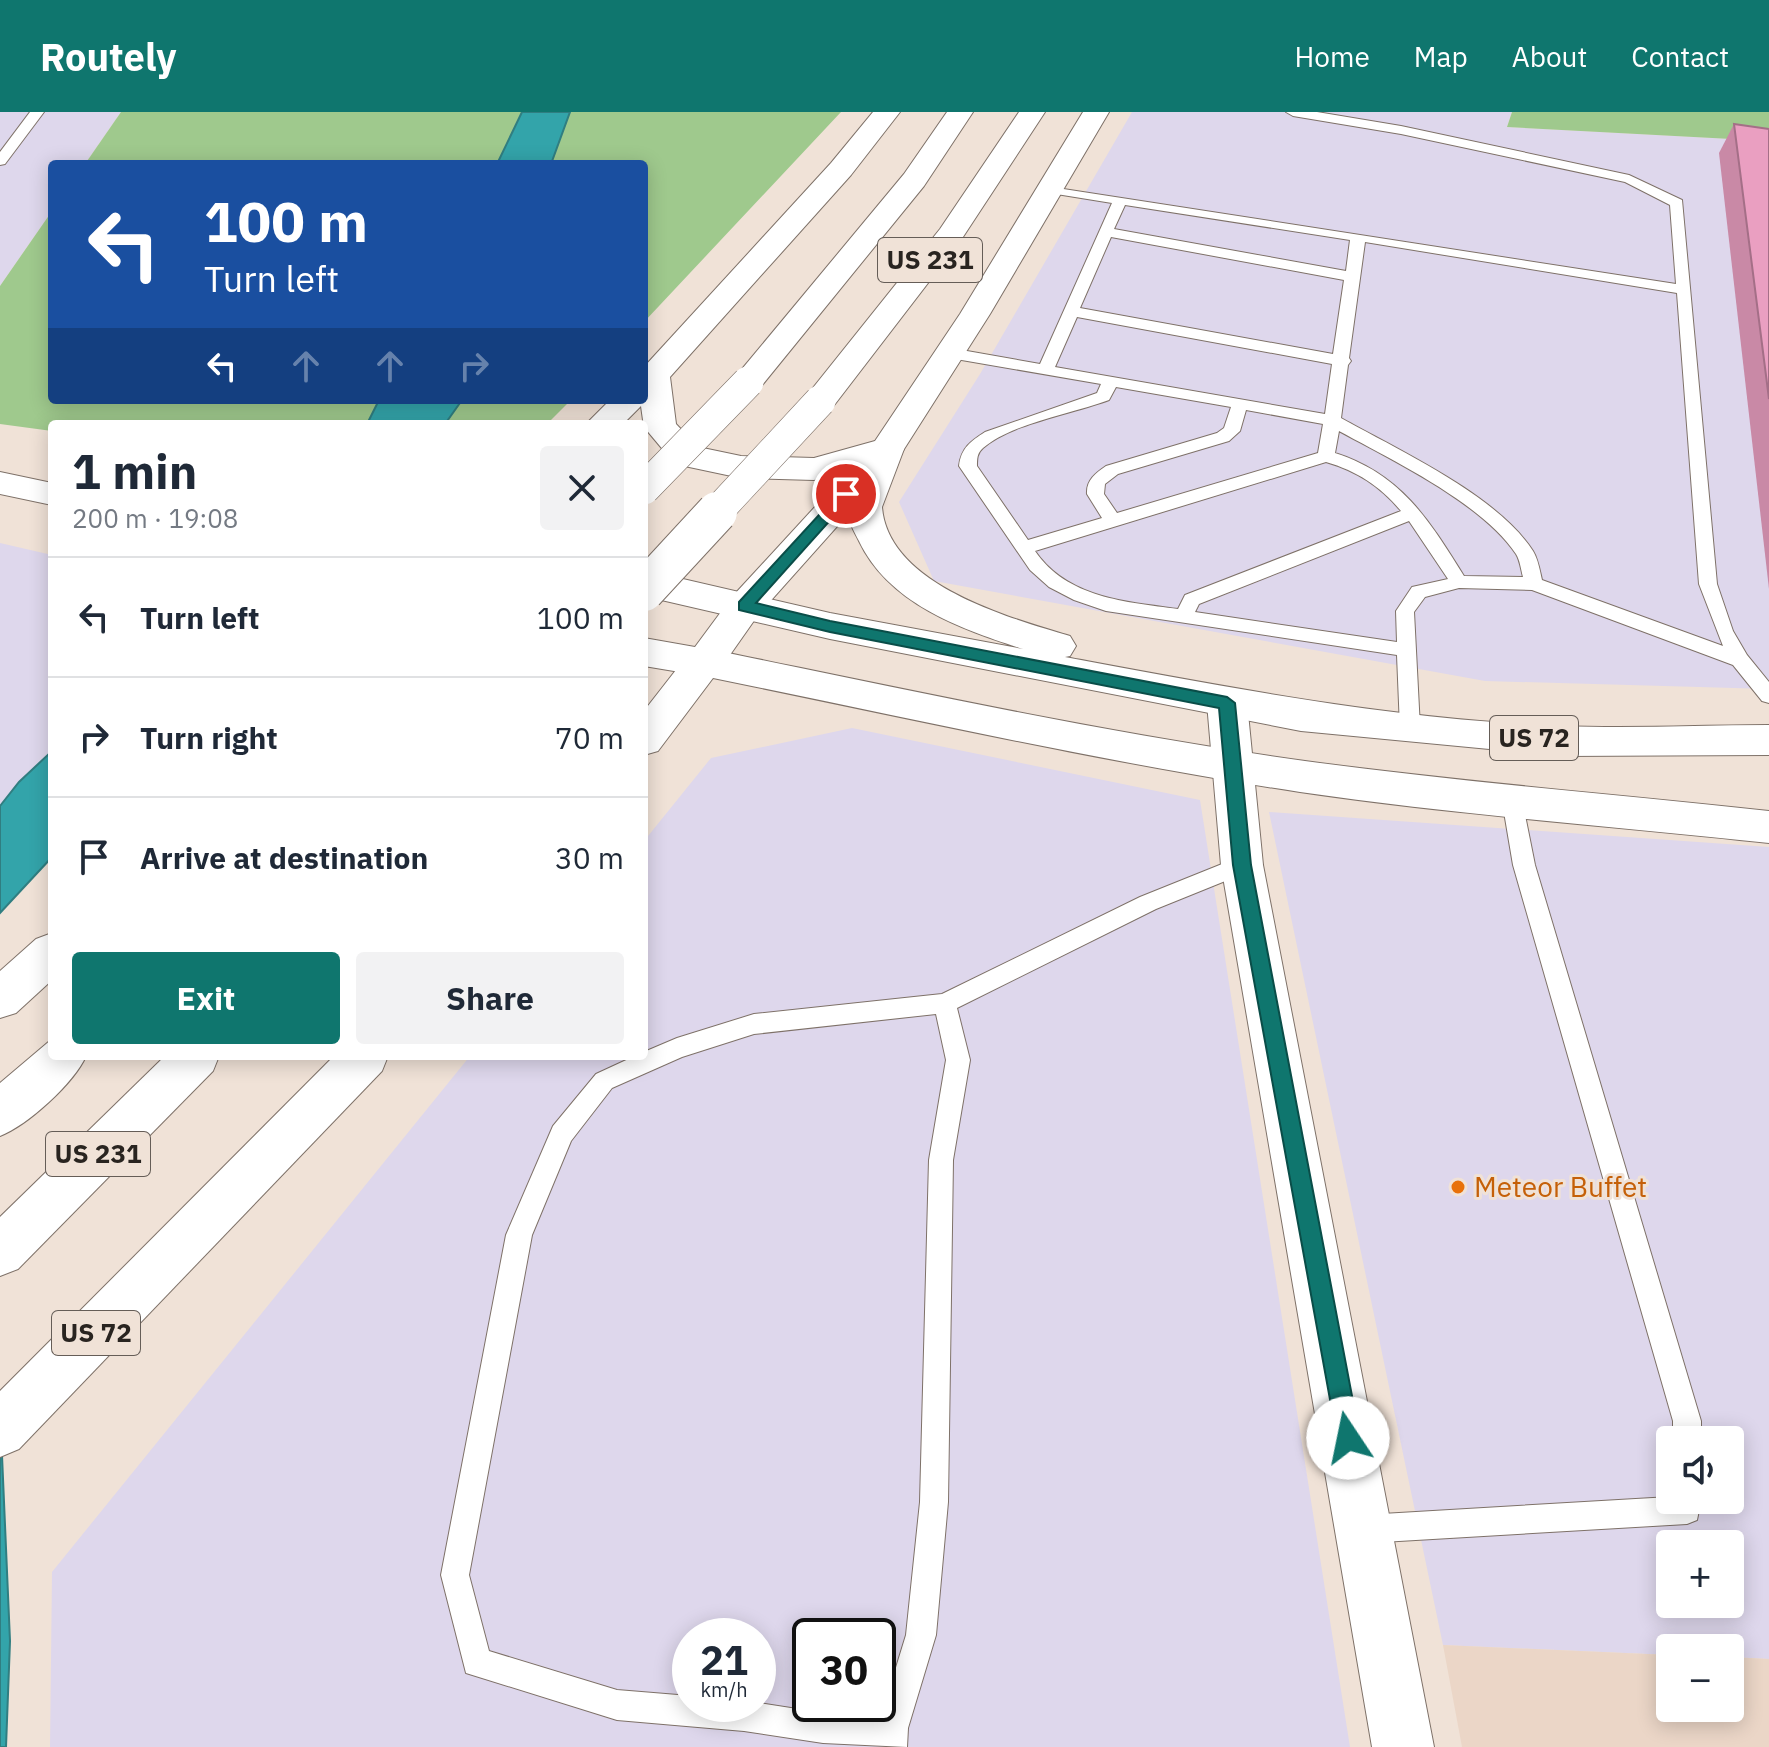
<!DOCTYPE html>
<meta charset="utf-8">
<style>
:root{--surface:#fff;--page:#f2f2f3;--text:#1f2937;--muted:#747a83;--line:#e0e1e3;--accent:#0f766e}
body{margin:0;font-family:"IBM Plex Sans",sans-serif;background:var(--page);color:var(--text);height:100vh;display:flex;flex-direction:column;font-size:30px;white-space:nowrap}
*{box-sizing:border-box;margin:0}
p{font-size:26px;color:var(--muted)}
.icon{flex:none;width:44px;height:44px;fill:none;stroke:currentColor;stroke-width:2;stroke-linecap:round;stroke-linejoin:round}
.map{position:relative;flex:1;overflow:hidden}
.side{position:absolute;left:48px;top:308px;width:600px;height:640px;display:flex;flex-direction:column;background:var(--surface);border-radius:8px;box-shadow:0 4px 20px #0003}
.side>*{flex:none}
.banner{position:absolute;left:48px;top:48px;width:600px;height:244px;border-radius:8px;box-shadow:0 4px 20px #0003;background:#1a4fa0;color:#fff;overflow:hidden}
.tools{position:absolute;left:1656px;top:1314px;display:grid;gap:16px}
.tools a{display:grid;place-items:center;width:88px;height:88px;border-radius:8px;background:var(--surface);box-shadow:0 4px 20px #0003;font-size:40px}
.speed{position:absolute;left:672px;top:1506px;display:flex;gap:16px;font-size:40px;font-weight:700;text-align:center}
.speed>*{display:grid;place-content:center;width:104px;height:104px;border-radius:50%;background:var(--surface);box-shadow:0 4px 20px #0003;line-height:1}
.speed small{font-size:20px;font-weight:400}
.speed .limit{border:4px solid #111;border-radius:12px;background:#fff;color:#111}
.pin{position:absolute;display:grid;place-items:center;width:68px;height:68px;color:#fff;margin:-34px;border:4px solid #fff;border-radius:50%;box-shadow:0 2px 8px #0007}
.me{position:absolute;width:88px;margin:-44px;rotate:349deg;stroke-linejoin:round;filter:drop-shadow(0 0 6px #0008)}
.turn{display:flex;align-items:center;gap:28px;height:168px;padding:0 24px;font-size:36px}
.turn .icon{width:104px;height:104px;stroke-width:2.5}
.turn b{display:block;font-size:56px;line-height:68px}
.lanes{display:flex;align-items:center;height:76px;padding:0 24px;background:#0003;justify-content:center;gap:40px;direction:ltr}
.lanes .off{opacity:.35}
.round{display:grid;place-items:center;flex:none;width:84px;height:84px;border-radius:8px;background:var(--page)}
.overview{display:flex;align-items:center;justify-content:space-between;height:136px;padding:0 24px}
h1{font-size:48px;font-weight:800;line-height:60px}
.cta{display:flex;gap:16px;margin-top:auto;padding:16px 24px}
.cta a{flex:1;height:92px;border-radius:8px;background:var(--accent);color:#fff;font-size:32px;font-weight:800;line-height:92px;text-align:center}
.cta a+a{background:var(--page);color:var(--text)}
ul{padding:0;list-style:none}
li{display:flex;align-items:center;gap:24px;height:120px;padding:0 24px;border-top:2px solid var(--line)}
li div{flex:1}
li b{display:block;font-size:30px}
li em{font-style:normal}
header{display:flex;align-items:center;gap:48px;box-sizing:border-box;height:112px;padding:0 40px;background:var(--accent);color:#fff}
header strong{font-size:38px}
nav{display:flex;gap:44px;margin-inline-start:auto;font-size:28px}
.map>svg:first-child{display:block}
</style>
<header>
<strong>Routely</strong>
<nav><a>Home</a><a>Map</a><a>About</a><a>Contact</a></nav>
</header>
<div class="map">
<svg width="1769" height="1635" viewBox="0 0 1769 1635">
<rect width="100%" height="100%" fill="#f0e2d7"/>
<g fill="#ded7ec" fill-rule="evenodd">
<path d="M0,0H121L85,52H52V99L0,174Z"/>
<path d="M1132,0H1512L1507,15L1769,29V577L1485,569L934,469L899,390L980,262Z"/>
<path d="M0,431L52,443V639L19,670L0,694Z"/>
<path d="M852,616L1200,688L1350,1635H50L52,1460L470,944H644V729L711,646ZM690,1524H758V1592H690ZM810,1524H878V1592H810Z"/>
<path d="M1269,700L1769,735V1547L1730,1545V1536H1670V1543L1443,1533ZM1670,1328H1730V1388H1670ZM1670,1432H1730V1492H1670Z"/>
</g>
<path fill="#ebd6c7" d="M1443,1533L1670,1543V1596H1730V1545L1769,1547V1635H1462Z"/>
<g fill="#9fc98d">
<path d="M121,0H522L497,52H85Z"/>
<path d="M570,0H841L644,210V52H551Z"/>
<path d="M1512,0H1769V29L1507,15Z"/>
<path d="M52,99V288H379L367,312H52V319L0,312V174Z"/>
<path d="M462,288H571L547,312H445Z"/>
</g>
<g fill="#33a4aa" stroke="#307e81" stroke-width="2">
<path d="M522,0H570L551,52H497Z"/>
<path d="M379,288H462L445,312H367Z"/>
<path d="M52,639V745L0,801V694L19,670Z"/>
<path d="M0,1297L10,1529L6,1635H0Z"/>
</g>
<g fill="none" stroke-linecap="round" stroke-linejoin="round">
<defs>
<g id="service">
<path d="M30,0H44L5,52L0,53V40Z"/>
<path d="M1286,0H1317L1401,14L1629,63L1682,88L1717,472L1733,519L1747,543L1769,570V591L1762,589L1733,553L1532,478L1459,476L1425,485L1414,500L1420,616L1417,621H1403L1400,616L1397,543L1106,499L1074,488L1049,475L1030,458L959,354C961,336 971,329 985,320L1097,281L1101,272L950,246L942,241L950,236L1040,252L1112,91L1044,80V74L1676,172L1670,93L1625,70L1401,22L1293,4ZM1125,93L1350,128L1346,159L1114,117ZM1111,125L1344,168L1333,242L1080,196ZM1365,130L1677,181L1699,472L1723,534L1542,468C1540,459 1538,447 1533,439C1497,383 1398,338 1341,306L1348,253L1351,249L1349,246ZM1077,205L1332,252L1325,302L1055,255ZM1116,275L1231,295L1224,316L1217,321L1106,354C1096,361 1086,368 1087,382L1102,406L1028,428L977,354C977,347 977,341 983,336C1012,311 1072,302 1109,288ZM1246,298L1323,312L1318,341L1117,401L1104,382L1105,372L1118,362L1229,329L1240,319ZM1339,319C1392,348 1482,391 1516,442C1520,448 1521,458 1523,465L1464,464C1429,408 1401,362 1335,341ZM1326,350C1357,359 1380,374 1401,399L1185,483L1178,497C1126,490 1067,486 1035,439ZM1409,409L1448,467L1412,475L1396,499L1397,530L1195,500L1199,492Z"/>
<path d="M1512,680L1519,682L1522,688L1535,753L1701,1309V1328H1673V1309L1513,753L1502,688L1505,682Z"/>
<path d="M1242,744L1250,747L1253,753L1250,759L1156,797L957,896L970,948L953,1048L948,1390L936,1523L908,1616L907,1635L823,1631L744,1619L617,1608L466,1561L441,1463L506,1123L553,1014L596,962L635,944H644V940L677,926L754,902L942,882L1140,785ZM936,902L946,948L929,1048L920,1390L906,1523L882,1601H823L758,1591L690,1592V1584L617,1578L489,1539L469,1463L532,1123L571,1029L612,976L682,945L754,922Z"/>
<path d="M1670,1385V1388H1701L1697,1408L1687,1412L1365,1431L1355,1427L1351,1417L1355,1407L1365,1403Z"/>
</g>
<path id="minor" d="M1227,577L1241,581L1247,591L1263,753L1434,1635H1372L1221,753L1207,591L1213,581Z"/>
<g id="secondary">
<path d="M873,0H900L851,63L670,265L676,312L698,335L741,344L814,346L875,329L960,202L1083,0H1109L990,202L899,345L758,503L718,560L704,564L644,554V526L695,535L732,485L848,359L814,368L741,366L675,352L644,315L641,294L623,312H586L610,288H644V255L831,51Z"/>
<path d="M0,360L52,371V393L0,382Z"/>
</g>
<g id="trunk">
<path d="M887,326L899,329L904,337L882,395C888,473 1010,506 1070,524L1076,534L1070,544L1065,545C1231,576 1395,608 1563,614C1631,617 1701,613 1769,613V643L1563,644L1301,619L830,527L644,484V458L830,501L1023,537C961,517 889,492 859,429C854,419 846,406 848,394C850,374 863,355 870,337L875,329Z"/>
<path d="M704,536C904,577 1103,621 1305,649C1459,670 1614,682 1769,699V731C1613,714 1456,703 1300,680C1103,650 908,606 713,566L658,639L644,643V599L690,540Z"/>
<path d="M52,821V868L16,901L0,906V859L36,827Z"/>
<path d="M334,944H388L382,959L19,1337L0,1345V1279Z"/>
</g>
<g id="motorway">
<path d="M947,0H973L924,74L759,277L748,280L737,277L732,270L737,263L904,62Z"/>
<path d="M1019,0H1045L961,128L832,296L820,299L808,296L804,289L808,282L940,117Z"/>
<path d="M52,927V944H86C74,971 28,1013 0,1024V971Z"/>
<path d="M165,944H219L213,959L18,1157L0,1164V1105Z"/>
</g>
</defs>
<use href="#service" stroke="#7e7168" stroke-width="2"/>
<use href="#minor" stroke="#7e7168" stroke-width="2"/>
<use href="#secondary" stroke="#7e7168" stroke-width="2"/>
<use href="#trunk" stroke="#7e7168" stroke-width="2"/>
<use href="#motorway" stroke="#7e7168" stroke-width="2"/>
<use href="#service" fill="#fff" fill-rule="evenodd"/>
<use href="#minor" fill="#fff" fill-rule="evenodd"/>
<use href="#secondary" fill="#fff" fill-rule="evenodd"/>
<use href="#trunk" fill="#fff" fill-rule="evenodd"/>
<use href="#motorway" fill="#fff" fill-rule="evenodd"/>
<defs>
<g id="motorway-bridge-far1">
<path d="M644,377L748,270"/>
<path d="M715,402L820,289"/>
</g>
<path id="motorway-bridge" d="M644,479L717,400"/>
</defs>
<use href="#motorway-bridge-far1" stroke="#7e7168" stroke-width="32" stroke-linecap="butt"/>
<use href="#motorway-bridge" stroke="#7e7168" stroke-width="42" stroke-linecap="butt"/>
<use href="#motorway-bridge-far1" stroke="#fff" stroke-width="31"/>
<use href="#motorway-bridge" stroke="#fff" stroke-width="40"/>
</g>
<path fill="#c989a6" d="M1734,12L1769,17V477L1719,41Z"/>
<path fill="#ea9fc1" stroke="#a46f87" stroke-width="2" d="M1734,12L1769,17V287Z"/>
<path fill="#0f766e" stroke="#0a4d48" stroke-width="2" d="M846,377L851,379V385L756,491L830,509L1227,585L1235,591L1251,753L1360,1326L1356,1334L1348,1338L1340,1334L1337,1326L1233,753L1219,596L830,520L739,498V490L841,379Z"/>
<circle fill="#e8710a" stroke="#f0e2d7" stroke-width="3" cx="1458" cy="1075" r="8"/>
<g text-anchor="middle" stroke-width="6" stroke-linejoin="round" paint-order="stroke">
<g fill="#f0e2d7" stroke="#655d57" stroke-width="2">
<rect x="878" y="126" width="104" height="44" rx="6"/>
<rect x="1490" y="604" width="88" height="44" rx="6"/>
<rect x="46" y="1020" width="104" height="44" rx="6"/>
<rect x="52" y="1199" width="88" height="44" rx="6"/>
</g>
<g font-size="26" font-weight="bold" fill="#292420">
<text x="930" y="157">US 231</text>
<text x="1534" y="635">US 72</text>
<text x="98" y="1051">US 231</text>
<text x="96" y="1230">US 72</text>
</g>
<g font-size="28" fill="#c56008" stroke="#f0e2d7" text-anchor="start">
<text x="1474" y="1085">Meteor Buffet</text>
</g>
</g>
</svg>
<div class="tools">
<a><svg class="icon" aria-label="sound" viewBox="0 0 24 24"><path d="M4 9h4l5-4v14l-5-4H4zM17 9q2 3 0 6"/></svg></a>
<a>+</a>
<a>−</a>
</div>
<div class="speed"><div>21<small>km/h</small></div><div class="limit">30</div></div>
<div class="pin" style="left:846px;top:382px;background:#d93025"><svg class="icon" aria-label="arrive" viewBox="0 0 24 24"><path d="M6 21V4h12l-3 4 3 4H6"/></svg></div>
<svg class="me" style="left:1348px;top:1326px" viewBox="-20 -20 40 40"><circle r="19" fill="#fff"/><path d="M0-13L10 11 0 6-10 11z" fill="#0f766e"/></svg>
<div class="banner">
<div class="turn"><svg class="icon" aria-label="left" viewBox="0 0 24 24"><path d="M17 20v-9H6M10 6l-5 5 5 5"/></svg><div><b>100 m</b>Turn left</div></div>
<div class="lanes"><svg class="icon" aria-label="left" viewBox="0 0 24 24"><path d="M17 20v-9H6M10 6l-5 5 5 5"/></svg><svg class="icon off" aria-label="ahead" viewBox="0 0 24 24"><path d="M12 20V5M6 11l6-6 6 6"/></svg><svg class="icon off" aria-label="ahead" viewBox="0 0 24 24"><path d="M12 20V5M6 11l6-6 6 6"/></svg><svg class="icon off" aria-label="right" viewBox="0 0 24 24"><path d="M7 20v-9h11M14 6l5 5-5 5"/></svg></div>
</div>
<section class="side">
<div class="overview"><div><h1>1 min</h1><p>200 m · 19:08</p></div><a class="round"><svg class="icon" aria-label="close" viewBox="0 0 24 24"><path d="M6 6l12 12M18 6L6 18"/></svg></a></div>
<ul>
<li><svg class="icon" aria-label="left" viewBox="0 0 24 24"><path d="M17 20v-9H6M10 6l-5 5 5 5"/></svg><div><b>Turn left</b></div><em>100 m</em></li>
<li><svg class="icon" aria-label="right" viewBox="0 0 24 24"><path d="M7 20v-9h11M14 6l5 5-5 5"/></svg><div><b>Turn right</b></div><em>70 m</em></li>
<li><svg class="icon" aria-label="arrive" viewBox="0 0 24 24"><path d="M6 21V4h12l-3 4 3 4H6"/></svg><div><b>Arrive at destination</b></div><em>30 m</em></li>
</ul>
<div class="cta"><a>Exit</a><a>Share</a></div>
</section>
</div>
